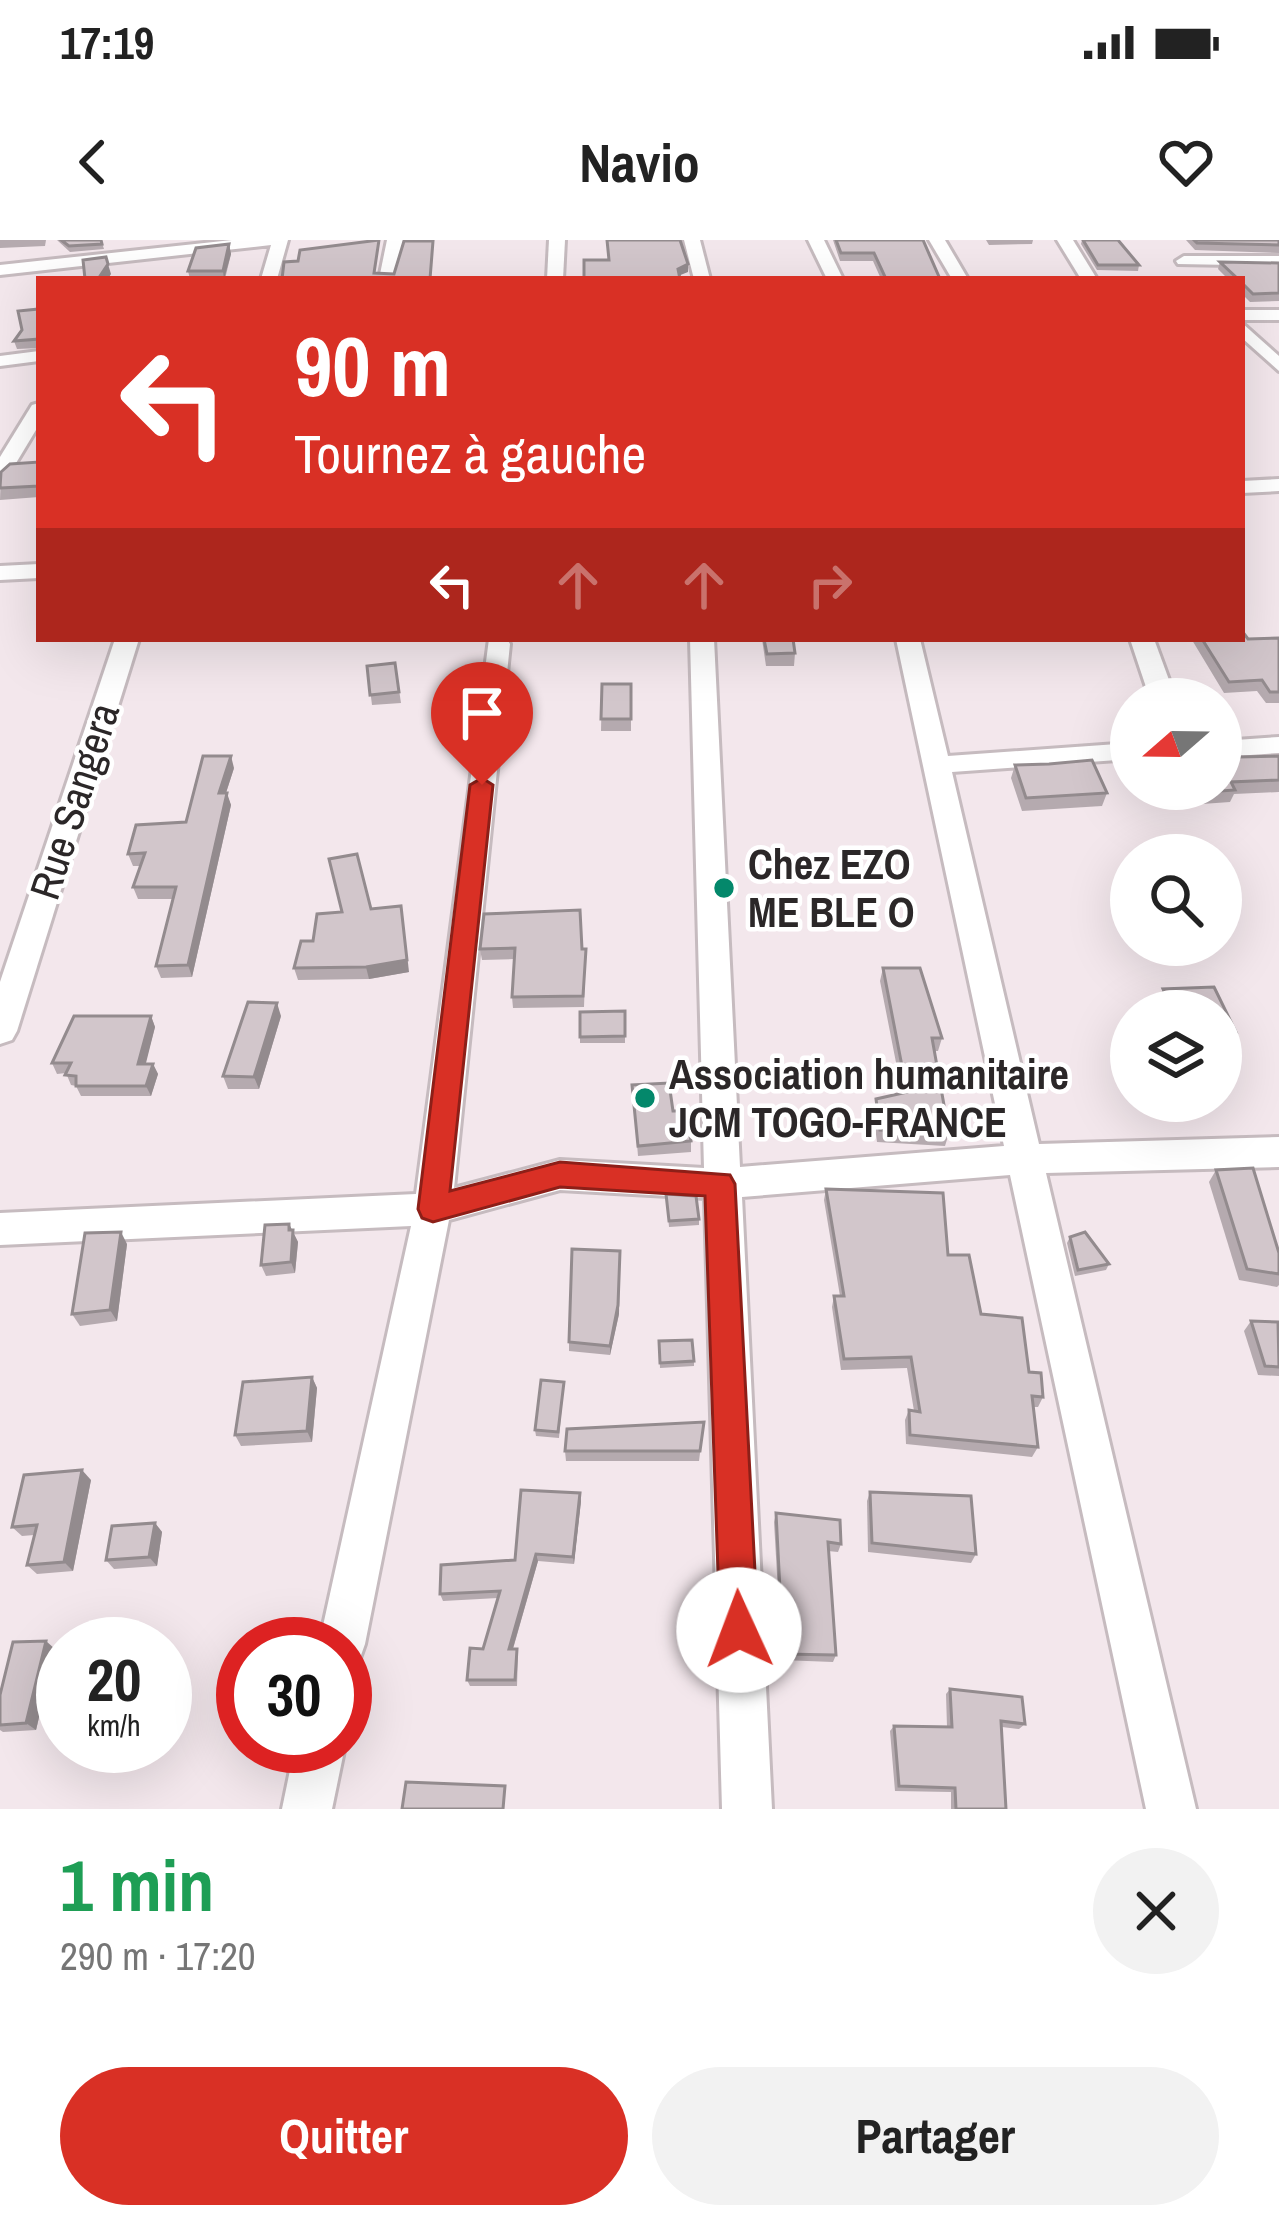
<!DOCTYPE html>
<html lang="fr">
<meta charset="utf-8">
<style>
:root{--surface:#fff;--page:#f2f2f2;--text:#222;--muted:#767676;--accent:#d93025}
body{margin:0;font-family:"Archivo Narrow",sans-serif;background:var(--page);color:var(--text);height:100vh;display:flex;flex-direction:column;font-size:45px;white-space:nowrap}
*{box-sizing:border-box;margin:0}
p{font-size:39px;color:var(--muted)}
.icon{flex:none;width:66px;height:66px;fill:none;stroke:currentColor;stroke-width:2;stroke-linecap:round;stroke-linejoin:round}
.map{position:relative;height:1569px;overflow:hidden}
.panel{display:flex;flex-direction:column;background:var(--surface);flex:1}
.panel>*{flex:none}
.banner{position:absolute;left:36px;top:36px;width:1209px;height:366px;border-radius:0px;box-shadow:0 12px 48px #0002;background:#d93025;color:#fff;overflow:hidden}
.needle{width:78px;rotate:250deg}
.buttons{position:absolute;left:1110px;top:438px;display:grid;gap:24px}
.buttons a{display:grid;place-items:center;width:132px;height:132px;border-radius:50%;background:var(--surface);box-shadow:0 12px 48px #0002;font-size:60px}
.speed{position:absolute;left:36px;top:1377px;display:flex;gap:24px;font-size:60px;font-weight:700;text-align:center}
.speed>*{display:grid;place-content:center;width:156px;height:156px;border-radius:50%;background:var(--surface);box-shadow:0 12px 48px #0002;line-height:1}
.speed small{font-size:30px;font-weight:400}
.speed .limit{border:18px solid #d22;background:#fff;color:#111}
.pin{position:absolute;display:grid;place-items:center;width:102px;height:102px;color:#fff;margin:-123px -51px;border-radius:50% 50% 50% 0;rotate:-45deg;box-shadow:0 0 12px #0007}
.pin .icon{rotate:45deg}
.me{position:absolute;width:132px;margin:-66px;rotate:358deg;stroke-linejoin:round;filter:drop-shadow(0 0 9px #0008)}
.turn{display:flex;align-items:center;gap:42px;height:252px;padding:0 60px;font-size:54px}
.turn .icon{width:156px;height:156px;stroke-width:2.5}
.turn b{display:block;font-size:84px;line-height:102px}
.lanes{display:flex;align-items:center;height:114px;padding:0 60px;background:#0003;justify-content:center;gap:60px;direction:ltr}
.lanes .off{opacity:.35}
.round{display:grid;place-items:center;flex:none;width:126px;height:126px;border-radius:63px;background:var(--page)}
.overview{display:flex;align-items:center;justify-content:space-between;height:204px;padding:0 60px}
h1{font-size:72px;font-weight:800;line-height:90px;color:#1e9e55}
.cta{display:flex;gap:24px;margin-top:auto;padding:24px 60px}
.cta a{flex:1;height:138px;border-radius:72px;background:var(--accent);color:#fff;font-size:48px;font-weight:800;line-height:138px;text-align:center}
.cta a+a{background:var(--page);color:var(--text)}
.status{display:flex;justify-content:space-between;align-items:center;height:84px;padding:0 60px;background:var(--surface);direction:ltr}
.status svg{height:33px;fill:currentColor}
header{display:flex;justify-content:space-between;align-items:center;height:156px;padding:0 60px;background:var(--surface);font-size:54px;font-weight:800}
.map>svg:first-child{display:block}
</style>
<div class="status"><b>17:19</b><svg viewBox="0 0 49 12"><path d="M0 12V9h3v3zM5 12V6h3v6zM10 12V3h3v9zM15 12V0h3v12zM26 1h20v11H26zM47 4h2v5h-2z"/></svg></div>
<header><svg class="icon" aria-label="back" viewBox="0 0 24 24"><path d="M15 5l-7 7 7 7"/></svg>Navio<svg class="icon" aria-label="heart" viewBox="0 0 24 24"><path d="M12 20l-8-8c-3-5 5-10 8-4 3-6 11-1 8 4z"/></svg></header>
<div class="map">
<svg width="1279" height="1569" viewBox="0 0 1279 1569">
<rect width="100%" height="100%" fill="#f3e7ec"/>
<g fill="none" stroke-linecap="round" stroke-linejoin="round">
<defs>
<g id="minor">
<path d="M232,0H288L277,39H261L271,5L0,35V25Z"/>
<path d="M387,0H403L395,39H379Z"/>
<path d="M549,0H565L563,39H547Z"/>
<path d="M684,0H700L710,39H694Z"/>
<path d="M808,0H824L843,39H827Z"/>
<path d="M929,0H945L968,39H952Z"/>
<path d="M1057,0H1073L1097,39H1081Z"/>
<path d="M1184,16H1279V26L1178,24L1176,21Z"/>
<rect x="1242" y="70" width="37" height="10"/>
<path d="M1242,83L1279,116V131L1242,98Z"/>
<path d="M39,111V121L0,126V116Z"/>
<path d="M39,163V185L7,238L0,240V217L32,165Z"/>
<path d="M1279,239V251L1242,253V241Z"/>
<path d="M39,324V338L0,340V326Z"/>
<path d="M115,399H139L17,791L12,800L0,804V742Z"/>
<path d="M489,399H507L510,404L454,948L560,920L704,928L690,399H714L740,927L1004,906L896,399H920L948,516L1131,503V519L952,532L1039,904L1279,897V927L1046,933L1196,1569H1146L1010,935L742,957L772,1569H722L705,958L560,950L449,980L365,1404L359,1421L345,1426V1404H319L411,986L0,1005V973L416,954Z"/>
<path d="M1130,399H1154L1176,459H1150Z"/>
<path d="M1279,497V513L1221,517V501Z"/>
<path d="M295,1506H345L332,1569H282Z"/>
</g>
</defs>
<use href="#minor" stroke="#c6bbbf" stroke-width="6"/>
<use href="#minor" fill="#fff" fill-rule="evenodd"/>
</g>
<g fill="#b5aaaf">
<path d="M0,0H46L45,6L0,8Z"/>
<path d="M57,0H101L104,9L70,12Z"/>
<path d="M833,0H923L940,39H881L873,21H840Z"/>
<path d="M986,0H1033L1032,4L989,5Z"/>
<path d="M1082,0L1139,25L1138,31L1097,30L1081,4Z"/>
<path d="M1186,0H1279V13L1195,10Z"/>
<path d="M229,4L231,14L225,39H190L188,31Z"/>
<path d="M1220,22L1279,23V61L1250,62L1242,54V39H1228L1218,29Z"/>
<path d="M39,69V108L17,109L14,101Z"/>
<path d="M39,222V257L0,260L1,232Z"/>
<path d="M1279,398V463H1266L1257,451L1224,453L1192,400Z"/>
<path d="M762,399H793L795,413L794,426H766Z"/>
<path d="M395,423L401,463L372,465L367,426Z"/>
<path d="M602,444H631V491H601Z"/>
<path d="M1279,516V552L1234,554L1230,562L1202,564L1197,555H1175V549H1221Z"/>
<path d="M1015,525L1107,553L1102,566L1022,571L1011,538Z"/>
<path d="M234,528L226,553L231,565L192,737L161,738L156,726L173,659H138L133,647L140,626H133L128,614L186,582Z"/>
<path d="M371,669L409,732L369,739L298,740L294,728L313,701Z"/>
<path d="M484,674L586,709L584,767L513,768L512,757L514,719L482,720L480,709Z"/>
<path d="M883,728L942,798L938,811H934L949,893L945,906L877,902L873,872L876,859L902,853L880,741Z"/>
<path d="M1214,747L1236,792L1229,804L1221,805V771H1161L1157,762L1163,749Z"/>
<path d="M625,771V803H580V772Z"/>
<path d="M151,776L155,787L145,824H153L158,834L151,856H81L76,846L71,845L66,833L57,834L52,823Z"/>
<path d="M281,776L259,849H228L223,836Z"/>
<path d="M632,845L673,871L691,901V912L638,916Z"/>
<path d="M1216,930L1279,1013V1045L1277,1047L1239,1040L1209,942Z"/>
<path d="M826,949L948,1015L981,1074L1029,1132L1043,1157L1038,1167H1033L1038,1207L1032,1217L906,1204L905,1180L909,1170L914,1171L907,1128L841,1130L832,1067L834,1056H840L824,960Z"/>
<path d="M666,954L699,979V985L669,987Z"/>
<path d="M289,984L298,1002L295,1033L266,1036L261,1025Z"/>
<path d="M1070,997L1109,1024L1106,1030L1075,1036L1067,1003Z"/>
<path d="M127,1004L117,1081L80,1086L72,1074Z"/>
<path d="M619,1074L610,1115L569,1111V1102Z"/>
<path d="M1251,1081L1279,1085V1136L1258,1135L1244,1091Z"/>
<path d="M659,1101L694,1121V1126L660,1128Z"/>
<path d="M312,1137L317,1148L312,1202L241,1206L235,1195Z"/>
<path d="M564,1142L559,1198L536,1196L535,1190Z"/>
<path d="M704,1182L699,1221H566L565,1211Z"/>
<path d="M91,1240L73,1331L37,1334L27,1325L34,1295L22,1296L12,1287Z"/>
<path d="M870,1252L976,1314L971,1323L868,1312L867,1261Z"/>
<path d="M581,1261L574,1324L538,1321L513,1409L518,1415L517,1446H470L467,1440L483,1409L498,1358L443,1361L440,1354L515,1320Z"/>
<path d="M776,1273L841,1304L838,1312L828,1311L836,1415L833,1422L781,1420V1401H768L767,1377L769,1370L779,1369L774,1282Z"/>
<path d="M155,1283L162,1292L157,1326L114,1329L106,1320Z"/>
<path d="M55,1409L36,1490L3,1492L0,1490V1455Z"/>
<path d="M950,1449L1025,1484L1019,1489L1002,1487L1006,1569H951V1552L895,1551L890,1491L894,1486L947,1487L946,1454Z"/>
<path d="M70,1506H123V1508L78,1511Z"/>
</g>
<g fill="#938b8e">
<path d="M229,4L231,14L224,39L223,31Z"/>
<path d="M108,24L111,34L108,39H98Z"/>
<path d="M688,24V32L678,36V29Z"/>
<path d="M231,516L234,528L222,565L219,553Z"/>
<path d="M227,553L231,565L192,737L188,725Z"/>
<path d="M403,678L409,732L369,739L366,727Z"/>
<path d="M277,763L281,776L259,849L254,837Z"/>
<path d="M151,776L155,787L143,835L138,824Z"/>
<path d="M153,824L158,834L151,856L146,846Z"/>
<path d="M289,984L298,1002L295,1033L291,1022Z"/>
<path d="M121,992L127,1004L117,1081L110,1070Z"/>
<path d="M620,1011L619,1074L610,1115V1106Z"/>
<path d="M312,1137L317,1148L312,1202L307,1191Z"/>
<path d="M82,1230L91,1240L73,1331L64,1322Z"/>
<path d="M580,1253L581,1261L574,1324L573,1317Z"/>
<path d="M155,1283L162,1292L157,1326L149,1317Z"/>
<path d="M536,1314L538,1321L511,1415L509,1409Z"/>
<path d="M46,1401L55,1409L36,1490L26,1483Z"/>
</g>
<g fill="#d2c6cb" stroke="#938b8e" stroke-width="3">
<path d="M61,0H101L102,4L69,6Z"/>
<path d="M379,0L374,33L394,34L404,1H433L430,39H282L284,22L298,21L300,10Z"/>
<path d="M607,0H680L688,24L678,29L680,39H584V20H609Z"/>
<path d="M836,0H923L940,39H886L874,13H841Z"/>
<path d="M1083,0H1118L1139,25H1098Z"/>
<path d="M1194,0H1279V5L1197,3Z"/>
<path d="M229,4L223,31H188L196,8Z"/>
<path d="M106,17L108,24L98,39H85L83,20Z"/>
<path d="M1220,22L1279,23V53L1253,54L1242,43V39H1238Z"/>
<path d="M39,69V99L14,101L22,90L18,71Z"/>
<path d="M39,222V246L0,248L1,232L10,224Z"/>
<path d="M1242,391L1248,399L1279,398V452H1270L1262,440L1229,442L1202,399H1242Z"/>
<path d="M764,399H793L795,413L767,414Z"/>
<path d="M395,423L399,452L370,455L367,426Z"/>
<path d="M602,444H631V479H601Z"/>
<path d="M203,516H231L219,553H227L188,725L156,726L176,647H133L145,613L128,614L136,585L186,582Z"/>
<path d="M1279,516V540L1231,542L1235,550L1207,552L1206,549H1221V520L1238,517Z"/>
<path d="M1092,520L1107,553L1026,558L1015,525L1049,524Z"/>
<path d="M357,614L371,669L401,666L407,720L366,727L294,728L301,701H313L317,674L342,672L329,619Z"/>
<path d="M580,670L582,709H586L583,756L512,757L515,708L480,709L484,674Z"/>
<path d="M883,728H920L942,798H932L949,893L880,890L876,859L907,852Z"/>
<path d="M1214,747L1236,792H1221V771H1173L1163,749Z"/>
<path d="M248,762L277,763L254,837L223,836Z"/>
<path d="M625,771V796L580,797V772Z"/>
<path d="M74,776H151L138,824H153L146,846H76V836L65,835L71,823H52Z"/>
<path d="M669,843L673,871H686L691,901L638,906L632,845Z"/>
<path d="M1253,928L1279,1013V1034L1247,1029L1216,930Z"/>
<path d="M826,949L943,953L948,1015H969L981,1074L1022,1078L1029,1132L1041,1133L1043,1157L1032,1156L1038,1207L910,1195L909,1170L920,1172L911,1117L844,1119L834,1056H844Z"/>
<path d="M666,954L696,956L699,979L669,981Z"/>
<path d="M289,984V990H293L291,1022L261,1025L265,985Z"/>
<path d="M121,992L110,1070L72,1074L85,993Z"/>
<path d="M1085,992L1109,1024L1078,1030L1070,997Z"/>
<path d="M572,1009L620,1011L618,1065L610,1106L569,1102Z"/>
<path d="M1251,1081L1278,1082L1279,1127L1265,1126Z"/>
<path d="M692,1100L694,1121L660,1123L659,1101Z"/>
<path d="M312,1137L307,1191L235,1195L243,1142Z"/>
<path d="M541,1140L564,1142L558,1192L535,1190Z"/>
<path d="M704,1182L700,1211H565L567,1189Z"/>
<path d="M82,1230L64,1322L27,1325L37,1285L12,1287L24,1235Z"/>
<path d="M521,1250L580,1253L573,1317L536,1314L509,1409H517L515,1440H467L470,1408L483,1409L500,1351L440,1354L441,1325L515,1320Z"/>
<path d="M870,1252L971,1256L976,1314L872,1303Z"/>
<path d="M776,1273L840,1280L841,1304L828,1302L836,1415L783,1414V1394H770L769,1370L781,1369Z"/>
<path d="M155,1283L149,1317L106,1320L112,1286Z"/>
<path d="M46,1401L26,1483L0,1485V1455L13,1402Z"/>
<path d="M950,1449L1022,1457L1025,1484L1001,1481L1006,1569H956L955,1548L899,1546L894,1486L952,1487Z"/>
<path d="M406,1542L505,1546L503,1569H402Z"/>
</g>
<path fill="#d93025" stroke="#8d1f18" stroke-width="3" d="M482,538L493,545L450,951L560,922L730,935L735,944L758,1390L753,1404L739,1410L726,1404L720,1390L705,956L560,947L433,982L422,978L418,969L470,545Z"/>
<g fill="#04886b" stroke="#fff" stroke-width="4.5">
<circle cx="724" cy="648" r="12"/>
<circle cx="645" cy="858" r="12"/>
</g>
<g text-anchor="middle" stroke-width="9" stroke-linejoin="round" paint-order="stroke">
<g font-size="42" fill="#2b2728" stroke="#fff">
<text transform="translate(74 561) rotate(-72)" y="15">Rue Sangera</text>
</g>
<g font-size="42" font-weight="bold" fill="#2b2728" stroke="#fff" text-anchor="start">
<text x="748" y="639">Chez EZO<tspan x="748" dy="48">ME BLE O</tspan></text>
<text x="669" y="849">Association humanitaire<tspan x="669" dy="48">JCM TOGO-FRANCE</tspan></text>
</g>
</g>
</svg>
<div class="buttons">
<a><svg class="needle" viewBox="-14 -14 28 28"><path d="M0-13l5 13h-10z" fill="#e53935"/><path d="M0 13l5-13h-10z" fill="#767676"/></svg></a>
<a><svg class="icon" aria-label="search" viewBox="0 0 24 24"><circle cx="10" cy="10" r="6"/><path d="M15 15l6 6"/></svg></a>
<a><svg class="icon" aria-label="layers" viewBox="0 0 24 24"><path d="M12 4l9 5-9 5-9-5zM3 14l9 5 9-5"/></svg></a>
</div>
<div class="speed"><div>20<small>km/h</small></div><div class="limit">30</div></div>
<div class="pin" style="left:482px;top:545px;background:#d93025"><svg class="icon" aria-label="arrive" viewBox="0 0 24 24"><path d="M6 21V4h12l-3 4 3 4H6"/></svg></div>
<svg class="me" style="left:739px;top:1390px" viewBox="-20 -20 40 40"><circle r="19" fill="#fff"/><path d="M0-13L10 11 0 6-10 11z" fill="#d93025"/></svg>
<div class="banner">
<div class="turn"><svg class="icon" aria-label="left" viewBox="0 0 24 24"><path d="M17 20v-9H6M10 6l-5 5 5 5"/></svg><div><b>90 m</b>Tournez à gauche</div></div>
<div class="lanes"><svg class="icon" aria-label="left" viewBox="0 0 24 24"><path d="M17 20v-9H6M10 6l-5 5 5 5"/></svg><svg class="icon off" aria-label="ahead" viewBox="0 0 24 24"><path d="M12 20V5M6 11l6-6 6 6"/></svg><svg class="icon off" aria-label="ahead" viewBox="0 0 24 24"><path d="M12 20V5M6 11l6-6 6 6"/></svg><svg class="icon off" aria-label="right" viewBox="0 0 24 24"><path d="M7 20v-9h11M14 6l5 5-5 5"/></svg></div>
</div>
</div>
<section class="panel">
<div class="overview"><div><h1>1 min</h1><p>290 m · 17:20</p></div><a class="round"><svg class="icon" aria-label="close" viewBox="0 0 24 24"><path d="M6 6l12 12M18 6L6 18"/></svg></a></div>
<div class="cta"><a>Quitter</a><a>Partager</a></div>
</section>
